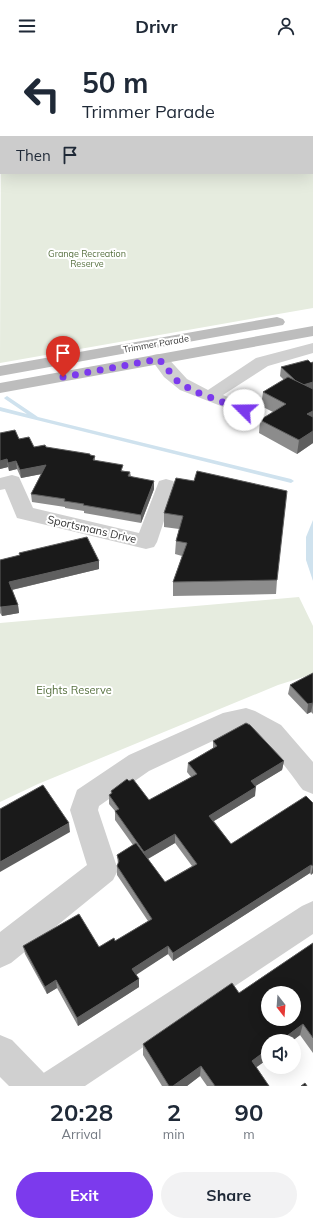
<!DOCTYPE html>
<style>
:root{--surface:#fff;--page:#f2f2f3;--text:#1f2937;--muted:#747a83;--accent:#7c3aed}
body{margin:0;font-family:Mulish,sans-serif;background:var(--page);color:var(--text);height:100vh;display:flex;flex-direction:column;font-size:15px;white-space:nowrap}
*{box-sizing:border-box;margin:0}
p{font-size:13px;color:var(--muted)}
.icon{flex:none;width:22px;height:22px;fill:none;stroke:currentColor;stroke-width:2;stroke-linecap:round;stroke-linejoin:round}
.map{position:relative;height:1034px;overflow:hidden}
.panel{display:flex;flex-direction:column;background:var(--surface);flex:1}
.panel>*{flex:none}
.guide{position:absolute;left:0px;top:0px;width:313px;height:122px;box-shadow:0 4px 16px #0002;background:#fff;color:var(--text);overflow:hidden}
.needle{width:26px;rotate:163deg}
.controls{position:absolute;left:261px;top:934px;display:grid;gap:8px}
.controls a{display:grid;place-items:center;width:40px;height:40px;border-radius:50%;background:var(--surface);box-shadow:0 4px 16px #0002;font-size:20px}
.pin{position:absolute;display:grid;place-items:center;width:34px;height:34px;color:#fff;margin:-41px -17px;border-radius:50% 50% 50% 0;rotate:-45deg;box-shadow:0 0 4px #0007}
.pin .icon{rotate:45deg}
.me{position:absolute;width:44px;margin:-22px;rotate:292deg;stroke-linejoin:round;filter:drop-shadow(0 0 3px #0008)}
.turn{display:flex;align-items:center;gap:14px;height:84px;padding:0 16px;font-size:18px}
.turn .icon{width:52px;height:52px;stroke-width:2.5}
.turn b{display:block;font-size:28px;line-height:34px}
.then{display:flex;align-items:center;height:38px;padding:0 16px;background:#0003;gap:8px;font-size:15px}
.eta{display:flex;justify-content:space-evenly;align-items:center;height:68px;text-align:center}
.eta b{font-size:24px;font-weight:700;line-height:28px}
.cta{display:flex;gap:8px;margin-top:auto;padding:8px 16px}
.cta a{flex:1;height:46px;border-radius:24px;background:var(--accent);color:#fff;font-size:16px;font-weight:700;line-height:46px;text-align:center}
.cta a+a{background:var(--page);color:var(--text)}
header{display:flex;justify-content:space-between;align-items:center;height:52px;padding:0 16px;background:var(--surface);font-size:18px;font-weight:700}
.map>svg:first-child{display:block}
</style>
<header><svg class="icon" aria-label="menu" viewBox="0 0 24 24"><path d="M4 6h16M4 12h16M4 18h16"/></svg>Drivr<svg class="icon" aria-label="person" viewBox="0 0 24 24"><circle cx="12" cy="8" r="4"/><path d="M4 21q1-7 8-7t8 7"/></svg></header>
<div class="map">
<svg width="313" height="1034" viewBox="0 0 313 1034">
<rect width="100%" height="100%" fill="#fff"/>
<g fill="#e6ecdf">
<path d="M1,55V121H312L313,88V256L0,311Z"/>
<path d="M299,545L313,574V622L278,633L38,732L0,750V571Z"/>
</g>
<path fill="#cfe2ee" d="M313,468V529L306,508V485Z"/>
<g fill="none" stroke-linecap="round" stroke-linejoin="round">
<path fill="#cfe2ee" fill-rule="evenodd" d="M7,344L38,365L291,427L294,429L291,431L0,359V355L27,362L5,347L4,346Z"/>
<g fill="#d0d0d0" fill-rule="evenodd">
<rect x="312" y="26" width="1" height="6"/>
<path d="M313,291V301L268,314L223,343L250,354L253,358L250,362L244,363L180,338L164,325L151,307L153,303L159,302L165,303L187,327L208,338L256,306Z"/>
<path d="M12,423L19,425L33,456L139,481L159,429L166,427L173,429L176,433L157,490L154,495L146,497L17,466L5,437L0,438V426Z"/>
<path d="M246,656L255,659L281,673L313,710V742L303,738C289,721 260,674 236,678L149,719L99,754L98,758L118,818L113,828L11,911L0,916V880L87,813L70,758L77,738L129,703L223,661Z"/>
<path d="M313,849V882L85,1034H36L42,1022L302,854Z"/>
</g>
<g fill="#d0d0d0" fill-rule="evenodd">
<rect x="0" y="46" width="1" height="6"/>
<path d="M0,983L12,988L45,1022L51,1034H9L0,1025Z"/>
</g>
<g fill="#bdbdbd" fill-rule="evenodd">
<rect x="87" y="0" width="10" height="1"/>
<rect x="106" y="0" width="10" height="1"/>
<rect x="312" y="76" width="1" height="6"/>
<path d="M277,265L283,267L285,270L283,273L0,324V314Z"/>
<path d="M313,274V284L0,341V331Z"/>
</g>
</g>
<g fill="#8c8c8c" fill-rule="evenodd">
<path d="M313,35V65L312,64V36Z"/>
<path d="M313,310V391L297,402L259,381L260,368L273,360L261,354L263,340L284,328L280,324L281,315Z"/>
<path d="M0,381L19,387L34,395H46L95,404V409L124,419L130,420L131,424L154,437L141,471L84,461V459L65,456V455L32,450L31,442L41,422L21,426L17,417L9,419L8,415L0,417Z"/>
<path d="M176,426L277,528L276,542L173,544V530L182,504L175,502L176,489L179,477L164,475V461Z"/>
<path d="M19,501L99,509V517L12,538L18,553L19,561L2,564L0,561V508L20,503Z"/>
<path d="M313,621V662L311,660L307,662L288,642L290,633Z"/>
<path d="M213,689L284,709L282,718L255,734V744L214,769L231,792L313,751V821L311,823L310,821L173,909L168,902L136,922L139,927V935L78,974L57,936L47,942L25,902L23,894L99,895L115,889L148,869L117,823V814L118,812L117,803L133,793L115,768V759L109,752V743L111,742V739L129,729L149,748L191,725L187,720L188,711L213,696ZM175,791L192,814L165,830L148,807Z"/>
<path d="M313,891V1001L300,983L292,989H268V1007L256,1015L269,1034H207L200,1024L187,1034H162L143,1003V992L239,941Z"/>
</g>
<g fill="#5f5f5f">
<rect x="0" y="35" width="1" height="6"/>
<path d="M313,330V338L301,333Z"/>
<path d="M313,359V371L307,362Z"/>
<path d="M313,379V391L297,402L299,388Z"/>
<path d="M7,407L8,415L0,417V409Z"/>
<path d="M16,409L17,417L9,419L8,411Z"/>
<path d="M46,413L47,421L21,426L20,418Z"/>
<path d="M154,429V437L141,471V463Z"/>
<path d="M99,509V517L11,538L9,530Z"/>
<path d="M18,553L19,561L2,564L1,555Z"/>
<path d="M313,651L311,660L307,662L308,652Z"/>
<path d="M284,709L282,718L249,738L251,729Z"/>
<path d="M256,735L255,744L209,772V764Z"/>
<path d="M69,771L70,780L0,820V810Z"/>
<path d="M175,782V791L144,809V800Z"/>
<path d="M311,813L310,821L173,909V901Z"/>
<path d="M313,814V821L311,823Z"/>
<path d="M168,894V902L133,925L132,917Z"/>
<path d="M139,927V935L78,974L77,966Z"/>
<path d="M56,928L57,936L47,942L45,935Z"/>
<path d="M303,972L300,983L292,989H280Z"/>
<path d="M268,997V1007L250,1020L252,1009Z"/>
<path d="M201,1014L200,1024L187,1034H173Z"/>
</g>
<g fill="#1a1a1a" stroke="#5f5f5f" fill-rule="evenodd">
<path d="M0,0H71L72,1H1V35H0Z"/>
<path d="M117,0H281L282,1H119Z"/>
<path d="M313,35V58L312,57V36Z"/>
<path d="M308,308L311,311L313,310V330L303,333L296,329L281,315Z"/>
<path d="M288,325L313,337V359L307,362L313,365V379L299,388L260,368L286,352L263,340Z"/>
<path d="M15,378L19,387L29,385L34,395L45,393L46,395L90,402V403L95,404L93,408L123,413L121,419L130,420L128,424L154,429L141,463L83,453L84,452L64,449L65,447L31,442L46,413L20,418L16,409L8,411L7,407L0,409V381Z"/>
<path d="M197,419L287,439L277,528L173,530L187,491L176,489L183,464L164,461L176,426L194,429Z"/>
<path d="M87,485L99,509L9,530L18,553L1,555L0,554V508L20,503L19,501Z"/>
<path d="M313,621V651L308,652L290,633Z"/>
<path d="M246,671L250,673L284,709L251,729L256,735L209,764L231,792L306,744L313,751V814L311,813L173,901L168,894L132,917L139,927L77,966L56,928L45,935L23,894L79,862L99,895L114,886L115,889L152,867L117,814L119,809L117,803L136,791L165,830L197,812L175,782L144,800L115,759L119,757L109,743L112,741L111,739L127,727L129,729L133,727L149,748L197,722L188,711L217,694L213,689Z"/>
<path d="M43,733L69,771L0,810V757Z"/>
<path d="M313,891V986L303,972L280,989H268V997L252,1009L269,1034H215L201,1014L173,1034H169L143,992L232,931L239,941ZM268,941H294V967H268Z"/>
<path d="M305,1031L307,1034H301Z"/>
</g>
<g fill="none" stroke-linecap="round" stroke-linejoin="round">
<path stroke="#7c3aed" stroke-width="7" stroke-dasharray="0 12.6" d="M63,325L159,307L178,330L196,340L244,358"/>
</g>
<g text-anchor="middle" stroke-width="4" stroke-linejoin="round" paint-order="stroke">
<g font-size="9" fill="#56703f" stroke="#fff">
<text x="87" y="205">Grange Recreation<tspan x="87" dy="10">Reserve</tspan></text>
</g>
<g font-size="9" fill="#333" stroke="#fff">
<text transform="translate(156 292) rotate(-10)" y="3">Trimmer Parade</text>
</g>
<g font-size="11" fill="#333" stroke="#fff">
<text transform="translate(92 477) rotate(13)" y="4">Sportsmans Drive</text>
</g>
<g font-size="11" fill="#56703f" stroke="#fff">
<text x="74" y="642">Eights Reserve</text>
</g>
</g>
</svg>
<div class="controls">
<a><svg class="needle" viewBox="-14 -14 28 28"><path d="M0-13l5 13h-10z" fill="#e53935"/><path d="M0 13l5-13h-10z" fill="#747a83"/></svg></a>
<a><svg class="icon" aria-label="sound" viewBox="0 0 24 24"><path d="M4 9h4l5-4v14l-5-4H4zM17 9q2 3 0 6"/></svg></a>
</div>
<div class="pin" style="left:63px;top:325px;background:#d93025"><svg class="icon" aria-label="arrive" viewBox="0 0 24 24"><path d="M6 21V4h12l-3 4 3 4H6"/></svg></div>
<svg class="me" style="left:244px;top:358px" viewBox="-20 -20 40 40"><circle r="19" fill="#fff"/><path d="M0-13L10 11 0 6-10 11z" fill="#7c3aed"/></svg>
<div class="guide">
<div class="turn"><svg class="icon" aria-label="left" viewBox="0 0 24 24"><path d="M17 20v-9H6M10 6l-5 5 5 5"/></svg><div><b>50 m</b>Trimmer Parade</div></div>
<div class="then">Then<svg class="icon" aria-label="arrive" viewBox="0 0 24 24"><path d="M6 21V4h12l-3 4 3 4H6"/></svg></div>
</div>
</div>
<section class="panel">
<div class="eta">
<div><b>20:28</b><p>Arrival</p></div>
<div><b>2</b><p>min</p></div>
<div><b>90</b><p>m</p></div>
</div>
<div class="cta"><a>Exit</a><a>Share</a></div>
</section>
